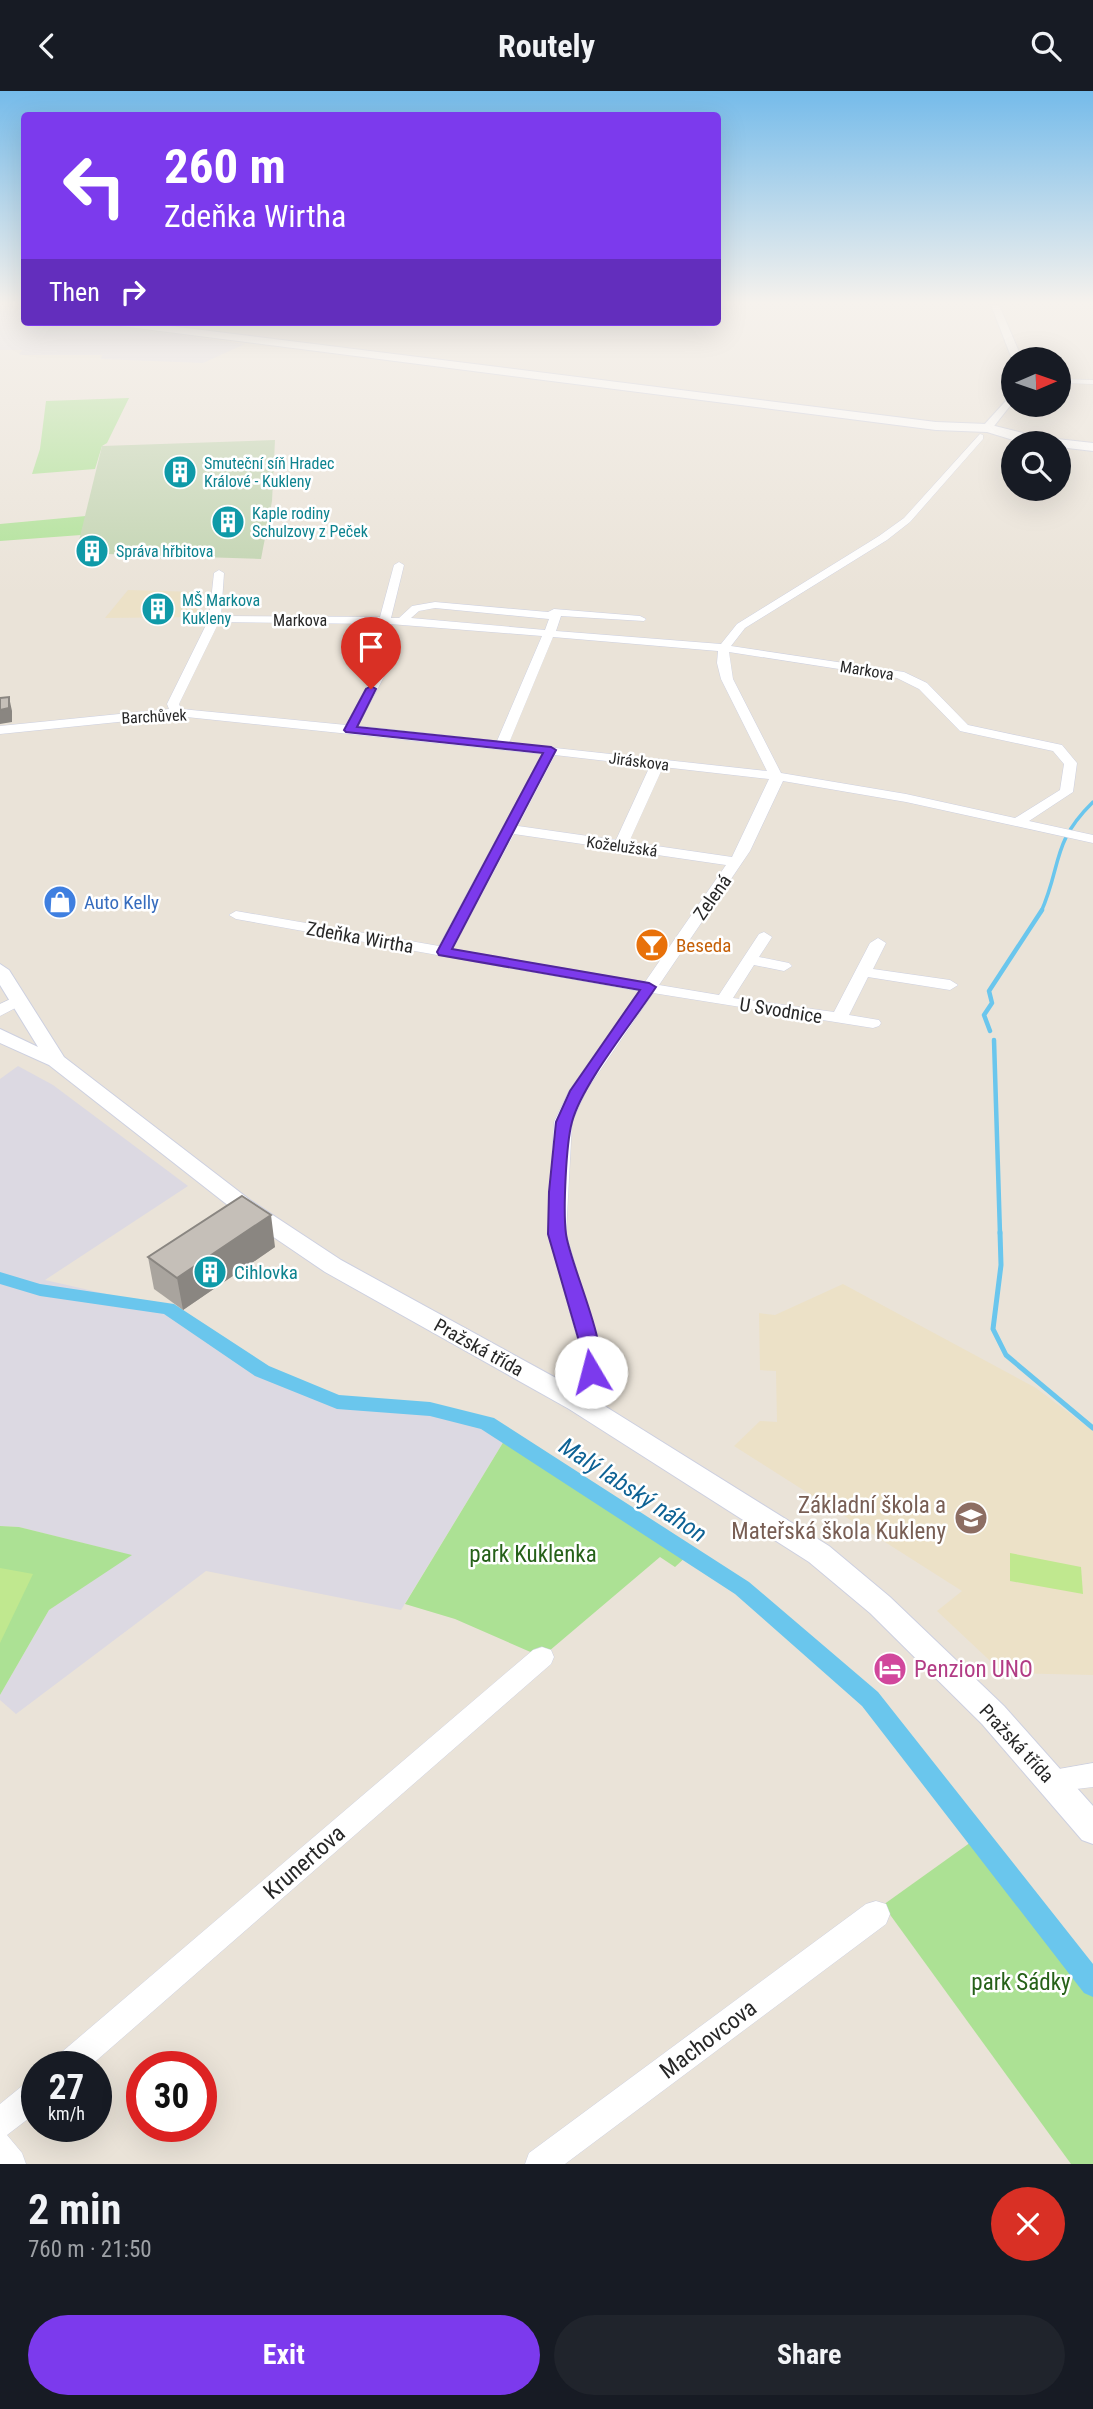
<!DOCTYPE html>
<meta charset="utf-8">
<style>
:root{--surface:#171b24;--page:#20242c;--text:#f1f3f6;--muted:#9ea1a6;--accent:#7c3aed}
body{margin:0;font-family:"Roboto Condensed",sans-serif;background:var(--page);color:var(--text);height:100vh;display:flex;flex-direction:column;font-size:26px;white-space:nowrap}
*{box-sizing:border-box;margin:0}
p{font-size:23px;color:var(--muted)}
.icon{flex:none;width:38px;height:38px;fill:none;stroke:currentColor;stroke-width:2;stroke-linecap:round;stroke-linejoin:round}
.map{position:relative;height:2073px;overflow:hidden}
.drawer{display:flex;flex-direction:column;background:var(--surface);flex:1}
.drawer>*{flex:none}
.guide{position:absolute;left:21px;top:21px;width:700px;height:214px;border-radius:7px;box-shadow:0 7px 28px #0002;background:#7c3aed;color:#fff;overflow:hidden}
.needle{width:46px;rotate:88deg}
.tools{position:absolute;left:1001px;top:256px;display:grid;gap:14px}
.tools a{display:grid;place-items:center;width:70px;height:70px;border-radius:50%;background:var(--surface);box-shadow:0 7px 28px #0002;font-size:35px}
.speed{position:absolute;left:21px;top:1960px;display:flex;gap:14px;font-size:35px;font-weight:700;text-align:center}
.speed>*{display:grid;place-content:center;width:91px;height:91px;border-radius:50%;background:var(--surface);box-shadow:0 7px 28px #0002;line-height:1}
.speed small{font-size:18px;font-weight:400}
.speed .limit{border:10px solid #d22;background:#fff;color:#111}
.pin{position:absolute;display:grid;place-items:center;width:60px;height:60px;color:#fff;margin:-72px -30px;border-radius:50% 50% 50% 0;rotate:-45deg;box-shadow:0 0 7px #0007}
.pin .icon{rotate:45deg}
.me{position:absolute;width:77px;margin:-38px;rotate:352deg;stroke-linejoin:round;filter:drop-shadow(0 0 5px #0008)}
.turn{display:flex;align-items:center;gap:24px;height:147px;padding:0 28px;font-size:32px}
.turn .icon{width:91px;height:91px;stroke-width:2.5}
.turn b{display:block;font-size:49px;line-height:60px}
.then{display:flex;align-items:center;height:66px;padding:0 28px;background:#0003;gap:14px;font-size:26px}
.round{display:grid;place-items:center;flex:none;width:74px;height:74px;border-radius:37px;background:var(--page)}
.headline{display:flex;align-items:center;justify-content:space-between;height:119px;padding:0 28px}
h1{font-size:42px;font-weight:700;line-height:52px}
.cta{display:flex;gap:14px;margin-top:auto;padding:14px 28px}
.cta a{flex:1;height:80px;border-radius:42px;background:var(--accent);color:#fff;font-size:28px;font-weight:700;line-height:80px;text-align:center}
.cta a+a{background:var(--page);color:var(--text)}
header{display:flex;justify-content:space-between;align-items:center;height:91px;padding:0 28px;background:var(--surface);font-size:32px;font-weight:700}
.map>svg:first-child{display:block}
</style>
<header><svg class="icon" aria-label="back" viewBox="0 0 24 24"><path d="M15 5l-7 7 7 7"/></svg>Routely<svg class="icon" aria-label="search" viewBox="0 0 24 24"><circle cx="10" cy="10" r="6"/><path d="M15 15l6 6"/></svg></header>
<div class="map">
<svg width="1093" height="2073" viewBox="0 0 1093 2073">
<rect width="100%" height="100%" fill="#eae3d8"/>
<g fill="#dcd9e2">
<path d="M0,214H12L24,219V231H84L245,253L203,272L101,268L102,264H19L22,259H0Z"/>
<path d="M18,975L53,994L188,1095L45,1189L168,1217L211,1247L322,1308L370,1319L435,1323L507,1345L401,1519L206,1480L16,1623L0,1609V1604L49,1519L131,1464L19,1436L0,1435V988Z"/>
</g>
<g fill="#ece1c7">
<path d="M128,499L198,501L197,526L105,527Z"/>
<path d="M843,1193L1036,1297L1093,1340V1584L1003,1582L937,1520L962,1500L734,1355L760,1330L777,1331L776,1280L760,1279L759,1222L775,1224Z"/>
</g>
<g fill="#ace194">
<path d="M129,307L107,352L102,355L95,378L32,383L40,358L46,310Z"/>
<path d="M86,425L81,444L0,450V433Z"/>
<path d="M507,1345L689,1463L675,1476L660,1466L542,1566L455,1528L405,1513Z"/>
<path d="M0,1435L19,1436L132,1464L49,1519L0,1604Z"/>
<path d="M985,1741L1093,1877V2073H1071L883,1814Z"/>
</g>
<path fill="#c0d3af" d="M275,349L272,410L261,468L76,462L102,355Z"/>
<g fill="#c0e88f">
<path d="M1010,1462L1081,1476L1083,1503L1010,1490Z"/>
<path d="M0,1477L33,1483L0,1552Z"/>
</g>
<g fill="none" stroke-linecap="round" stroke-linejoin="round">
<path stroke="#6ac6ed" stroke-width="3.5" d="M1041,821C1062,774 1051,752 1093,711"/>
<g stroke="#6ac6ed" stroke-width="4.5">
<path d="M990,940L984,924L992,912L989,900L1042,819"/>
<path d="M994,949L1000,1143"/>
</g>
<path stroke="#6ac6ed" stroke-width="5" d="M1000,1141L1001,1174L993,1238L1006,1264L1093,1337"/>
<path fill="#6ac6ed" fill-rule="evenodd" d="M0,1181L40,1193L174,1213L269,1275L339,1304L430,1311L494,1327L749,1491L878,1601L1093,1873V1906L1084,1902L862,1615L735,1503L481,1338L430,1325L337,1318L255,1285L164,1223L40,1205L0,1193Z"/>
<defs>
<g id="minor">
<path d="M1059,288L1093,289V293L1059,292Z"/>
<path d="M980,343L983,344V348L910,431L887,449L745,537L731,555L904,581L927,592L968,634L1062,654L1077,672L1073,701L1029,730L1093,744V752L906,711L783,690L750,760L659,894L719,904L759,843L764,841L772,846L759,866L789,872L792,875L784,880L754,874L733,907L834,921L870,852L878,847L886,852L873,878L950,889L958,894L950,899L868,886L849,924L879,929L881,932L879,935L873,937L653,902L586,1000L572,1031L566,1143L602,1264L601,1281L585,1317L578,1319L571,1317L568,1311L581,1281L582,1264L548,1143L554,1031L569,1000L639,900L236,828L229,824L236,820L439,855L542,663L177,625L0,643V635L169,618L167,613L209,528L214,482L219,479L224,482L221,525L380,526L394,474L399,471L404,474L391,527H399L412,515L435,511L548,521L554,518L640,525L646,528L644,530L561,525L556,540L721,553L737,533L879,445L904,427ZM435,517L549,528L545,539L411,527L419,520ZM219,531L379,533L376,578L346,634L181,618L179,613ZM390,533L542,545L497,650L358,635L388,578ZM553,546L718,560L717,572L721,588L767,680L509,652ZM729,561L897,587L919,598L960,640L1053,660L1064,673L1060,699L1015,727L906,703L781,682L733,588ZM555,664L650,675L616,749L518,735ZM663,676L769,688L732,766L629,751ZM514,743L726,774L645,891L453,858Z"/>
<path d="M17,905L23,907L25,910L23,913L0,925V913Z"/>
<path d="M542,1556L551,1559L554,1566L551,1573L89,1976H51L56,1966L533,1559Z"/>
<path d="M1093,1672V1696L1051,1701L1042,1697L1038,1689L1042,1681Z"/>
<path d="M876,1810L886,1813L890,1823L886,1833L565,2073H525L529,2062L866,1813Z"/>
<path d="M37,1986V2021L7,2044L22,2062L26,2073H0V2013L27,1991Z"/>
</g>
<g id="tertiary">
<path d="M991,214H999L1022,268H1012Z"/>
<path d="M1013,302V311L991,339H983V335Z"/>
<path d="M0,873L9,879L64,966L250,1109L341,1169L587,1304L829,1455L890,1506L1004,1615L1093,1715V1753L1082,1749L982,1633L870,1522L809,1471L569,1318L325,1181L234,1119L49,974L0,952V938L38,956L0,894Z"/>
</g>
<path id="secondary" d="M108,231H138L936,331L987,333L1039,346L1093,352V360L1059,356V352L1020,351L987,341L936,339L113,234Z"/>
</defs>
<use href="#minor" stroke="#cdd0e0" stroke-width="1"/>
<use href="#tertiary" stroke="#cdd0e0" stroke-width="2"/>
<use href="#secondary" stroke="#cdd0e0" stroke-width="2"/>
<use href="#minor" fill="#fff" fill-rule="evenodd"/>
<use href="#tertiary" fill="#fff" fill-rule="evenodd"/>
<use href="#secondary" fill="#fff" fill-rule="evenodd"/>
</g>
<path fill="#a9a49e" d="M275,1156L183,1219L154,1198L148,1166Z"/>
<g fill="#8a8681">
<path d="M9,606L12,620V631L0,633V619Z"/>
<path d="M271,1124L275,1156L183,1219L177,1187Z"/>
</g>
<g fill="#c5bfb8" stroke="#8a8681" stroke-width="2">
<path d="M9,606V617L0,619V607Z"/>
<path d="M242,1105L271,1124L177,1187L148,1166Z"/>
</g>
<linearGradient id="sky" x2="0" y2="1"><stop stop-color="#75bbea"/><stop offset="0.42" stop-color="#f6f2ed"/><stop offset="1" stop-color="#f6f2ed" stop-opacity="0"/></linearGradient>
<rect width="1093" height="504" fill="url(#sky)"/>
<path fill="#7c3aed" stroke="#51269a" stroke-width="2" d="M371,595L376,598L357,636L551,656L556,659L452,858L649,892L656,896C633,931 582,993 572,1031C566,1053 563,1120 566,1143C570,1174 612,1261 598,1286H585L582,1281L583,1264L548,1143L549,1101L556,1031L570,1000L640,899L439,864L437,861L543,662L346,641L344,639L366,598Z"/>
<defs>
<symbol id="building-disc" viewBox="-11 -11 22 22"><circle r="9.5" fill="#0f9aa8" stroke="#fff"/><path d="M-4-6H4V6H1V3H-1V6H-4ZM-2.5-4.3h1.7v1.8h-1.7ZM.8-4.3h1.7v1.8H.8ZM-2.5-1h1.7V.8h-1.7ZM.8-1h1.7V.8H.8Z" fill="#fff"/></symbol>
<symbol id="shop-disc" viewBox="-11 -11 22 22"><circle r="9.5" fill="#3f7fe0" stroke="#fff"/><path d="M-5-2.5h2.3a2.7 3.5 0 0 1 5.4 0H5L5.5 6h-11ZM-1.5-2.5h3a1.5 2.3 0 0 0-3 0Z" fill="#fff"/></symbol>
<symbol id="bar-disc" viewBox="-11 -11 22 22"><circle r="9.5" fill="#e8710a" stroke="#fff"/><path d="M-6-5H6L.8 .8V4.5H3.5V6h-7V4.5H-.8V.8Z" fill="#fff"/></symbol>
<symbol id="school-disc" viewBox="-11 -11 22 22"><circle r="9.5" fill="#8d6e63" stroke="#fff"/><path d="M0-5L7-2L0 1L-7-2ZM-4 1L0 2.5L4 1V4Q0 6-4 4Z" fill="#fff"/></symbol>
<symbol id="hotel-disc" viewBox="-11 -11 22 22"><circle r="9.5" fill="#d1479c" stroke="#fff"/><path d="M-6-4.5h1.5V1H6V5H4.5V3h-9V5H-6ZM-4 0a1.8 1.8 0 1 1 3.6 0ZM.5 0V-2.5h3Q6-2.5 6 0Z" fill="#fff"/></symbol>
</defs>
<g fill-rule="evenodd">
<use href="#building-disc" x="161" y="362" width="38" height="38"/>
<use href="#building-disc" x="209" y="412" width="38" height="38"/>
<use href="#building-disc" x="73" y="441" width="38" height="38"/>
<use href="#building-disc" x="139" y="499" width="38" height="38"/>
<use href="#shop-disc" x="41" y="792" width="38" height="38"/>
<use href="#bar-disc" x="633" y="835" width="38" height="38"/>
<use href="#building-disc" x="191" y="1162" width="38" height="38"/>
<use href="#school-disc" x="952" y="1408" width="38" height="38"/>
<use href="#hotel-disc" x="871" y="1559" width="38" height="38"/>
</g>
<g text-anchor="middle" stroke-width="5" stroke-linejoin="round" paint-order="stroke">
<g font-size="16" fill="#0d838f" stroke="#fff" text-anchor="start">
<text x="204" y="378">Smuteční síň Hradec<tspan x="204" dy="18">Králové - Kukleny</tspan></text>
<text x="252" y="428">Kaple rodiny<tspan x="252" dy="18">Schulzovy z Peček</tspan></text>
<text x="116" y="466">Správa hřbitova</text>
<text x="182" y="515">MŠ Markova<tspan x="182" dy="18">Kukleny</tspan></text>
</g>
<g font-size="16" fill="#272727" stroke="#fff">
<text x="300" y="535">Markova</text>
<text transform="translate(867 579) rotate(9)" y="6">Markova</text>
<text transform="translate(154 625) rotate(-3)" y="6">Barchůvek</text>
<text transform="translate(639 670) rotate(7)" y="6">Jiráskova</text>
<text transform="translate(622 755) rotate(8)" y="6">Koželužská</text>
</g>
<g font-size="19" fill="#272727" stroke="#fff">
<text transform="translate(712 806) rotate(-55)" y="7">Zelená</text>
<text transform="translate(360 846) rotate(10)" y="7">Zdeňka Wirtha</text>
<text transform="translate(781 919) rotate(9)" y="7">U Svodnice</text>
<text transform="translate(479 1256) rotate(29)" y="7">Pražská třída</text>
<text transform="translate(1017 1652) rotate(47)" y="7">Pražská třída</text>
</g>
<g font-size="19" fill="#366cbe" stroke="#fff" text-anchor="start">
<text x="84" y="818">Auto Kelly</text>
</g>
<g font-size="19" fill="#c56008" stroke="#fff" text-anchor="start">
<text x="676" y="861">Beseda</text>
</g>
<g font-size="19" fill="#0d838f" stroke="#fff" text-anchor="start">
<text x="234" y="1188">Cihlovka</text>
</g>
<g font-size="23" fill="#785e54" stroke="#fff" text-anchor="end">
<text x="946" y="1422">Základní škola a<tspan x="946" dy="26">Mateřská škola Kukleny</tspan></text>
</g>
<g font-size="23" fill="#266119" stroke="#fff">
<text x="533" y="1471">park Kuklenka</text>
<text x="1021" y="1899">park Sádky</text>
</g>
<g font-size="23" fill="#b23c85" stroke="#fff" text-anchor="start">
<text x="914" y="1586">Penzion UNO</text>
</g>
<g font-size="23" fill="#272727" stroke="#fff">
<text transform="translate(304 1771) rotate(-41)" y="8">Krunertova</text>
<text transform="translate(708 1948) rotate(-37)" y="8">Machovcova</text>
</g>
<g font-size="24" font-style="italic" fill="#0e6294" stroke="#fff">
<text transform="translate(633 1399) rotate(33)" y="8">Malý labský náhon</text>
</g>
</g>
</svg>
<div class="tools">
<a><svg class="needle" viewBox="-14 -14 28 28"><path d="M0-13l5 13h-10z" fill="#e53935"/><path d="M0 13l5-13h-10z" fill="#9ea1a6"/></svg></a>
<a><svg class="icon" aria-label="search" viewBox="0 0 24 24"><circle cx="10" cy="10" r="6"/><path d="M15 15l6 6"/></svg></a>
</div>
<div class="speed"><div>27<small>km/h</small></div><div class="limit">30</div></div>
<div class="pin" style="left:371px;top:598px;background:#d93025"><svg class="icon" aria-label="arrive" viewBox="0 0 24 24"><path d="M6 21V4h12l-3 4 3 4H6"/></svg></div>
<svg class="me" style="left:591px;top:1281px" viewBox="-20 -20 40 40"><circle r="19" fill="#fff"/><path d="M0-13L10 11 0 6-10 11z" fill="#7c3aed"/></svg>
<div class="guide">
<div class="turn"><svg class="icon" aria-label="left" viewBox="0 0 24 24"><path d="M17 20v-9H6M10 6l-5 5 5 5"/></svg><div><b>260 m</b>Zdeňka Wirtha</div></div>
<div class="then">Then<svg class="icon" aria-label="right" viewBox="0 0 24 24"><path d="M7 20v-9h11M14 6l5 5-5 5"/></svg></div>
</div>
</div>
<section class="drawer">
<div class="headline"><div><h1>2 min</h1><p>760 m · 21:50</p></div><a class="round" style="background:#d93025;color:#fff"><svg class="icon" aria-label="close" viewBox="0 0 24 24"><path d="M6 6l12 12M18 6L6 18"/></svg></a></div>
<div class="cta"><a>Exit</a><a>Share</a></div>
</section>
